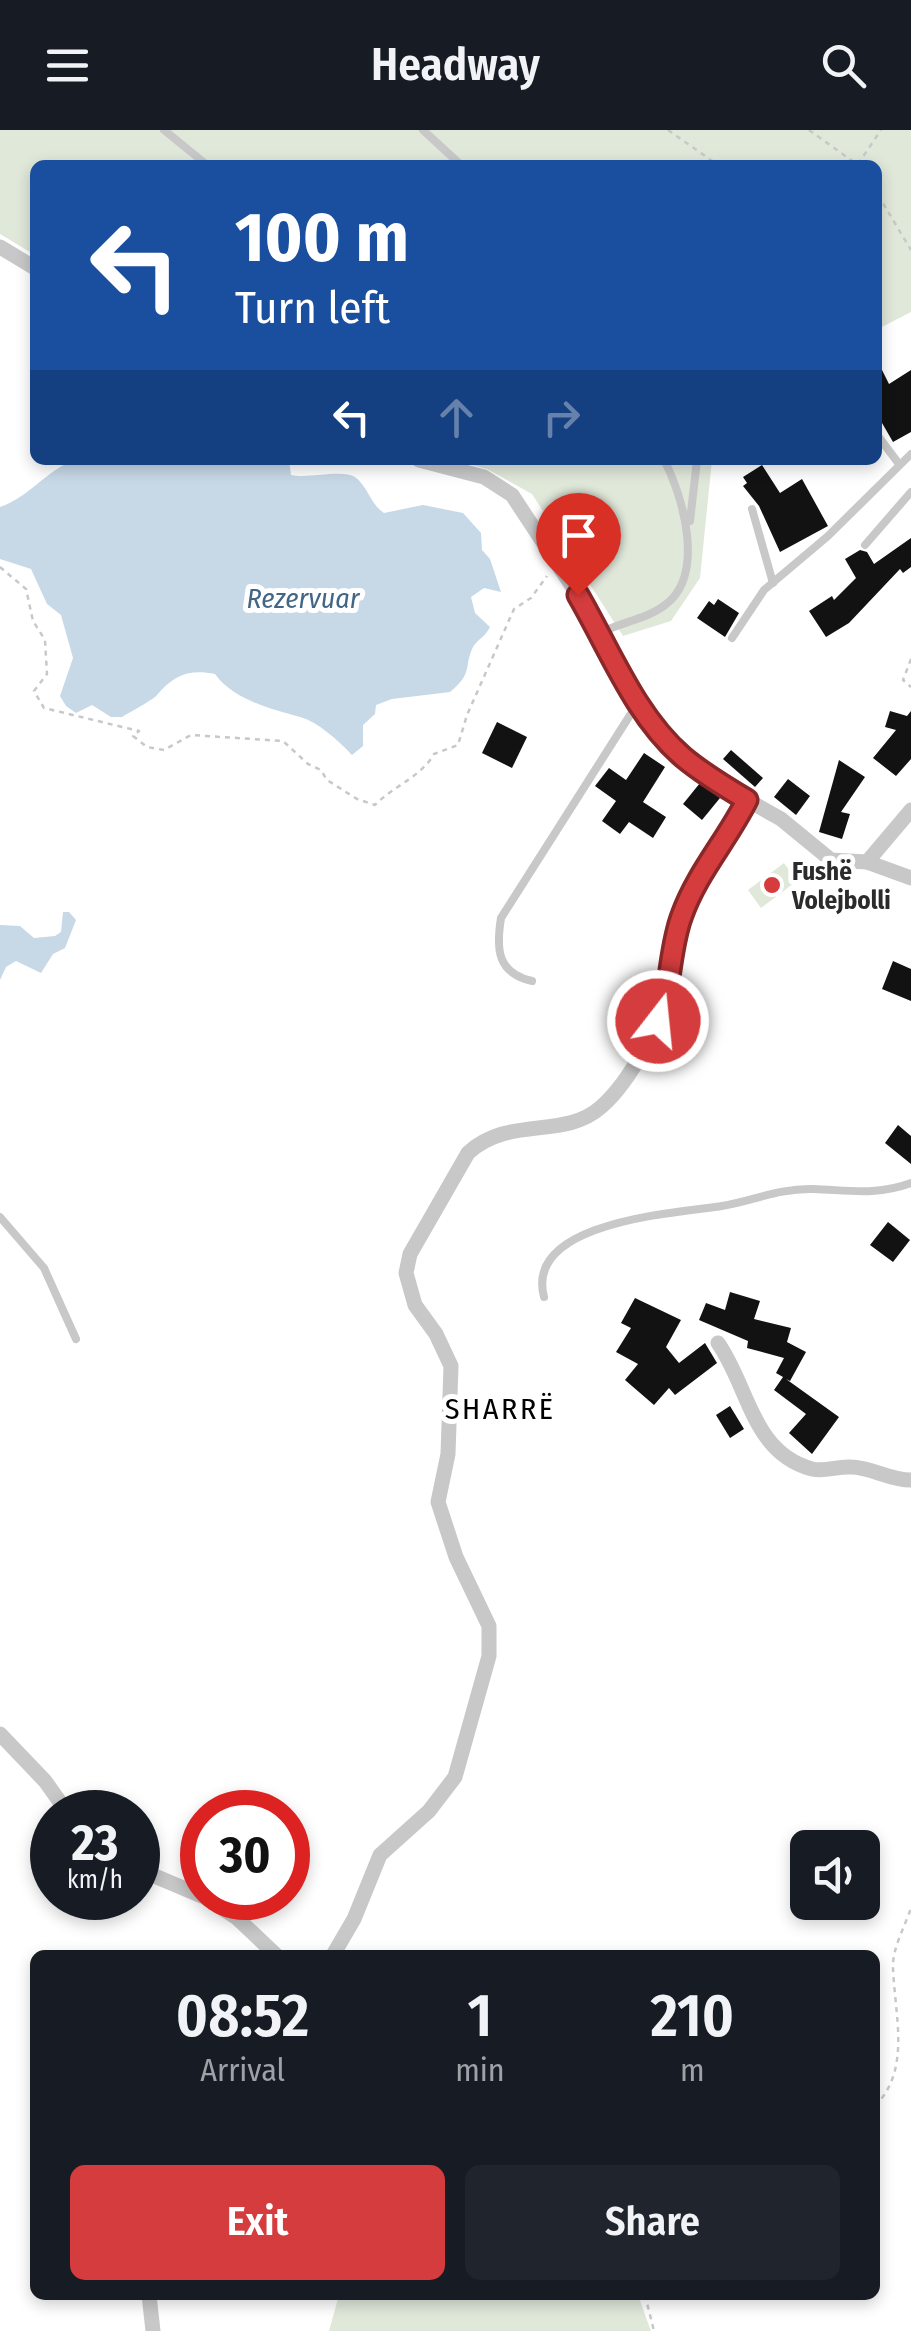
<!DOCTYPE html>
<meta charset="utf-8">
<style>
:root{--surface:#171b24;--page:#20242c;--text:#f1f3f6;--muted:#9ea1a6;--accent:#d43c3d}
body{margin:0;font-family:"Fira Sans Condensed",sans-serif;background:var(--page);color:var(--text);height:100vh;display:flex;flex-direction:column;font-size:38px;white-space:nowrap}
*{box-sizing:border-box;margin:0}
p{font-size:32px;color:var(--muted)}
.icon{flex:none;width:55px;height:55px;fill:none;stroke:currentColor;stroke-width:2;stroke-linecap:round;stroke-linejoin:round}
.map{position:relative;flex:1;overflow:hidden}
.panel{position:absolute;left:30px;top:1820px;width:850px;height:350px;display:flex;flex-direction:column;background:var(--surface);border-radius:15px;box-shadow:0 5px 15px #0003}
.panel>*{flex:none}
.guide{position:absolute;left:30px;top:30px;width:852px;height:305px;border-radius:15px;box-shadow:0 5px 15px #0003;background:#1a4fa0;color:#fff;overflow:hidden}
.fabs{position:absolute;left:790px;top:1700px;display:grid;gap:20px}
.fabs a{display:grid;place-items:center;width:90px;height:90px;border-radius:15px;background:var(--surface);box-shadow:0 5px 15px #0003;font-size:50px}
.speed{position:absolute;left:30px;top:1660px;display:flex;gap:20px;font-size:50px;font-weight:700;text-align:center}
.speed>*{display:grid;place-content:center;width:130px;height:130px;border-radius:50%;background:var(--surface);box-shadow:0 5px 15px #0003;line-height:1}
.speed small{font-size:25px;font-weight:400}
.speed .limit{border:15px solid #d22;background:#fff;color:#111}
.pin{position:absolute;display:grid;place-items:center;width:85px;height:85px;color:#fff;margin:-102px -42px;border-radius:50% 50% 50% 0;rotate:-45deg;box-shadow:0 0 10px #0007}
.pin .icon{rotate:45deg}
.me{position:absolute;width:110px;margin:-55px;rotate:16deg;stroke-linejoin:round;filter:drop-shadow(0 0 8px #0008)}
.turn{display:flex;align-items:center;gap:35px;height:210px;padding:0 40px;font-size:45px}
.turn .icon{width:130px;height:130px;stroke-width:2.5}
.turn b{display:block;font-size:70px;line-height:85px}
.lanes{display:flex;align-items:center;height:95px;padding:0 40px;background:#0003;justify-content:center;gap:50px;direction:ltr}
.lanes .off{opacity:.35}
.eta{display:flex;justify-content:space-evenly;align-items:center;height:170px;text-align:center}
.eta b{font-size:60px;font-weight:600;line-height:70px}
.action{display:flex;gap:20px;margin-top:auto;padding:20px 40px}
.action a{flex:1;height:115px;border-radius:15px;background:var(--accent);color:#fff;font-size:40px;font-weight:600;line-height:115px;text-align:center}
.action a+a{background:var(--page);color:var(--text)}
header{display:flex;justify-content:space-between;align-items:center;height:130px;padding:0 40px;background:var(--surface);font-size:45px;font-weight:600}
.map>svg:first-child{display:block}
</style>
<header><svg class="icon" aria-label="menu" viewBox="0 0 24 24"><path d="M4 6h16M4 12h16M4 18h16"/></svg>Headway<svg class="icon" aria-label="search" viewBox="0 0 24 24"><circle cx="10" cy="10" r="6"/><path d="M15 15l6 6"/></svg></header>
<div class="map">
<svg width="911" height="2201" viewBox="0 0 911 2201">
<rect width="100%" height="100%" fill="#fff"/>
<g fill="#e0e8da">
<path d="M0,0H911V182L878,199V35H35V125L0,104Z"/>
<path d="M457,330H712L700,448L671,491L623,506L532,364L487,339Z"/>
<path d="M784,733L797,751L761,778L748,760Z"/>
<path d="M339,2165H638L651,2201H329Z"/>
</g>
<g fill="#c7d8e7">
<path d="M75,330H289L291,345C309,349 342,339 355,347C369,358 370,374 384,383L423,375L463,383L481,403L482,420L490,429L501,462L484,458L471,467L475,483L490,497C486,506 478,509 473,517C463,538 474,542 450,562L392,569L376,575L375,584L363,595V616L352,625C340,612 317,591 300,587C271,579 234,570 215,544C189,539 174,545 157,565C153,570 130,582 122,587H111L92,575L76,583L66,576L60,566L73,528L61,485L47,474L31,439L0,429V377C30,367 46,340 75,330Z"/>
<path d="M63,782H69L76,790L65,818L53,824L41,843L16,831L6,837L0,850V795L20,796L34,808L55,806L61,802Z"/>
</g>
<g fill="#121212">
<path d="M878,232L889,254L911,240V302L893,312L878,286Z"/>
<path d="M762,335L780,363L802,349L828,396L780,422L759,376L743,356L747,353L743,347Z"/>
<path d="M911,408V437L903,443L900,439L849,493L826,507L809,481L832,466L834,470L856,448L845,429L860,420L867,422L874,434Z"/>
<path d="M718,469L739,483L725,507L697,488L709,471L714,475Z"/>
<path d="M890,581L907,586L911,581V629L896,646L873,628L896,600L885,597Z"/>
<path d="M497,592L527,607L512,638L482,623Z"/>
<path d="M731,620L763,648L755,657L723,629Z"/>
<path d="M644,623L665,637L643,672L666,687L653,708L629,692L620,704L602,691L616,671L595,656L609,638L626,650Z"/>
<path d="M839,630L865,647L841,682L850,684L842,709L819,702Z"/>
<path d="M788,649L810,666L796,685L774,667Z"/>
<path d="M700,653L720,668L702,690L683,674Z"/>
<path d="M893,831L911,839V871L882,859Z"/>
<path d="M898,995L911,1006V1034L885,1013Z"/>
<path d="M888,1092L910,1110L893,1132L870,1115Z"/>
<path d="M730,1162L760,1171L754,1189L791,1198L787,1212L806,1222L790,1251L786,1249L839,1287L812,1324L789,1303L806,1284L774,1260L783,1247L776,1243L784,1228L747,1218L748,1211L699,1190L706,1173L725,1180Z"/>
<path d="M635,1168L681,1190L666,1217L679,1233L705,1213L717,1233L675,1265L669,1258L654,1275L625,1250L638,1234L616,1222L631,1198L621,1193Z"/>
<path d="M730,1276L744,1299L730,1308L716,1285Z"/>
</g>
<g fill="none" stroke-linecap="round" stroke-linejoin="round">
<g stroke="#c8c8c8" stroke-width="2.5" stroke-dasharray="5 5" stroke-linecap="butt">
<path d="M668,0L718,35"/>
<path d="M809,0L858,35"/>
<path d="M858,34L881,0"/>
<path d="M878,65L911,120"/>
<path d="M0,437L26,459L33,491L45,510L47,544L34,561L44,578L139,601L133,606L147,617L164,620L191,605L283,611L308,634L321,640L327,650L357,669L375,675C392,657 421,647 434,624L458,615L467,585L514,479L531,468L547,446"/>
<path d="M911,529L903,550L911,557"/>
<path d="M875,1976C911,1940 895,1887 893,1838C892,1819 905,1796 911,1778"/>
<path d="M645,2165L654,2201"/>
</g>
<g stroke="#c8c8c8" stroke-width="8">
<path d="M164,0L207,35"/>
<path d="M423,0L461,35"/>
<path d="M878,306L899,334"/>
<path d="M752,379L773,453"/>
<path d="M690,391L697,330"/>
<path d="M865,415L911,362"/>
<path d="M600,503C621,492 647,489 665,475C706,445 683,366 664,330"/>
<path d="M732,508L764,460L828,406L911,324"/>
<path d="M532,851C497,843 496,819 501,788L639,571"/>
<path d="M0,1087L44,1138L76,1209"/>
<path d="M544,1167C524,1092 674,1083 722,1076C752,1071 780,1058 813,1059C848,1060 876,1066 911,1053"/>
</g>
<g stroke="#c8c8c8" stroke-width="15">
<path d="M0,117L35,138"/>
<path d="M419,330L484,347L512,365L578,465L629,557L683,626L726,658L781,689L831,730L867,732L911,748"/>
<path d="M867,732L911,680"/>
<path d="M718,1213C749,1257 752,1323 812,1339C826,1342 837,1336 851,1337C871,1337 889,1350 911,1350"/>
<path d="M0,1604L45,1651L67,1682"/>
<path d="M138,1739L202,1766"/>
<path d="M206,1768L237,1788L276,1825"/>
<path d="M333,1825L354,1789L380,1725L429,1681L455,1647L489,1526V1496L456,1427L438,1372L448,1324L451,1236L436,1204L415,1175L406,1143L410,1124L468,1023C509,985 564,1010 601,977C630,952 664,889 671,851C675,828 674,805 683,783C699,742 728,710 747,670"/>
<path d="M149,2165L153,2201"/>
</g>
</g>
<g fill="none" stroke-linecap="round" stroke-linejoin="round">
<defs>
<path id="route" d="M578,465C609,518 635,586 683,627C702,643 725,657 747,670C727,710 697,743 682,785C669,819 672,856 658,891"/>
</defs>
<use href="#route" stroke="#8a2728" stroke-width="25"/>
<use href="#route" stroke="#d43c3d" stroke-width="18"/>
</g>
<circle fill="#d43c3d" stroke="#fff" stroke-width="4" cx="772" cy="755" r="10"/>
<g text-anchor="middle" stroke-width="10" stroke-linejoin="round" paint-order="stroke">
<g font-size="25" font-weight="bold" fill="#2b2b2b" stroke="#fff" text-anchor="start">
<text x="792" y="750">Fushë<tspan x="792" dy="29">Volejbolli</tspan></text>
</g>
<g font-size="28" font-style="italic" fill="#426685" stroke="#fff">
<text x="303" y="478">Rezervuar</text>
</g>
<g font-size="30" letter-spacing="2.5" fill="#000" stroke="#fff">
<text x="500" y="1289">SHARRË</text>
</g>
</g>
</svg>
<div class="fabs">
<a><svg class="icon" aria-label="sound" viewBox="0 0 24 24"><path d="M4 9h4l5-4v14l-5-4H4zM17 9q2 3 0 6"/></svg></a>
</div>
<div class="speed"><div>23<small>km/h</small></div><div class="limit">30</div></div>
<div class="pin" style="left:578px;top:465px;background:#d93025"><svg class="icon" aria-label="arrive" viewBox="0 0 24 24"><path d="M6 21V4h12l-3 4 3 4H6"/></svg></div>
<svg class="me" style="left:658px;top:891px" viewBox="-20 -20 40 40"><circle r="17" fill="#d43c3d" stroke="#fff" stroke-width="3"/><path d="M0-11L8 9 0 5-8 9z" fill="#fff"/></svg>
<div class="guide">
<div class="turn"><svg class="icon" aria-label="left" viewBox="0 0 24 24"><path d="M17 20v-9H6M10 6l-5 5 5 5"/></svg><div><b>100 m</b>Turn left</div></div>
<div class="lanes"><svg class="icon" aria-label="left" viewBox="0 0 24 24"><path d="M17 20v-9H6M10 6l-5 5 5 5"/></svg><svg class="icon off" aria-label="ahead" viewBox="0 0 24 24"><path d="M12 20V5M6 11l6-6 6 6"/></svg><svg class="icon off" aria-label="right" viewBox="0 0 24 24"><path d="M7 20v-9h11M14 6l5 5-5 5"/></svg></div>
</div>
<section class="panel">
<div class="eta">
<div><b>08:52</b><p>Arrival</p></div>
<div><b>1</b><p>min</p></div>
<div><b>210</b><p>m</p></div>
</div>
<div class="action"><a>Exit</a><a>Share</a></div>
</section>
</div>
